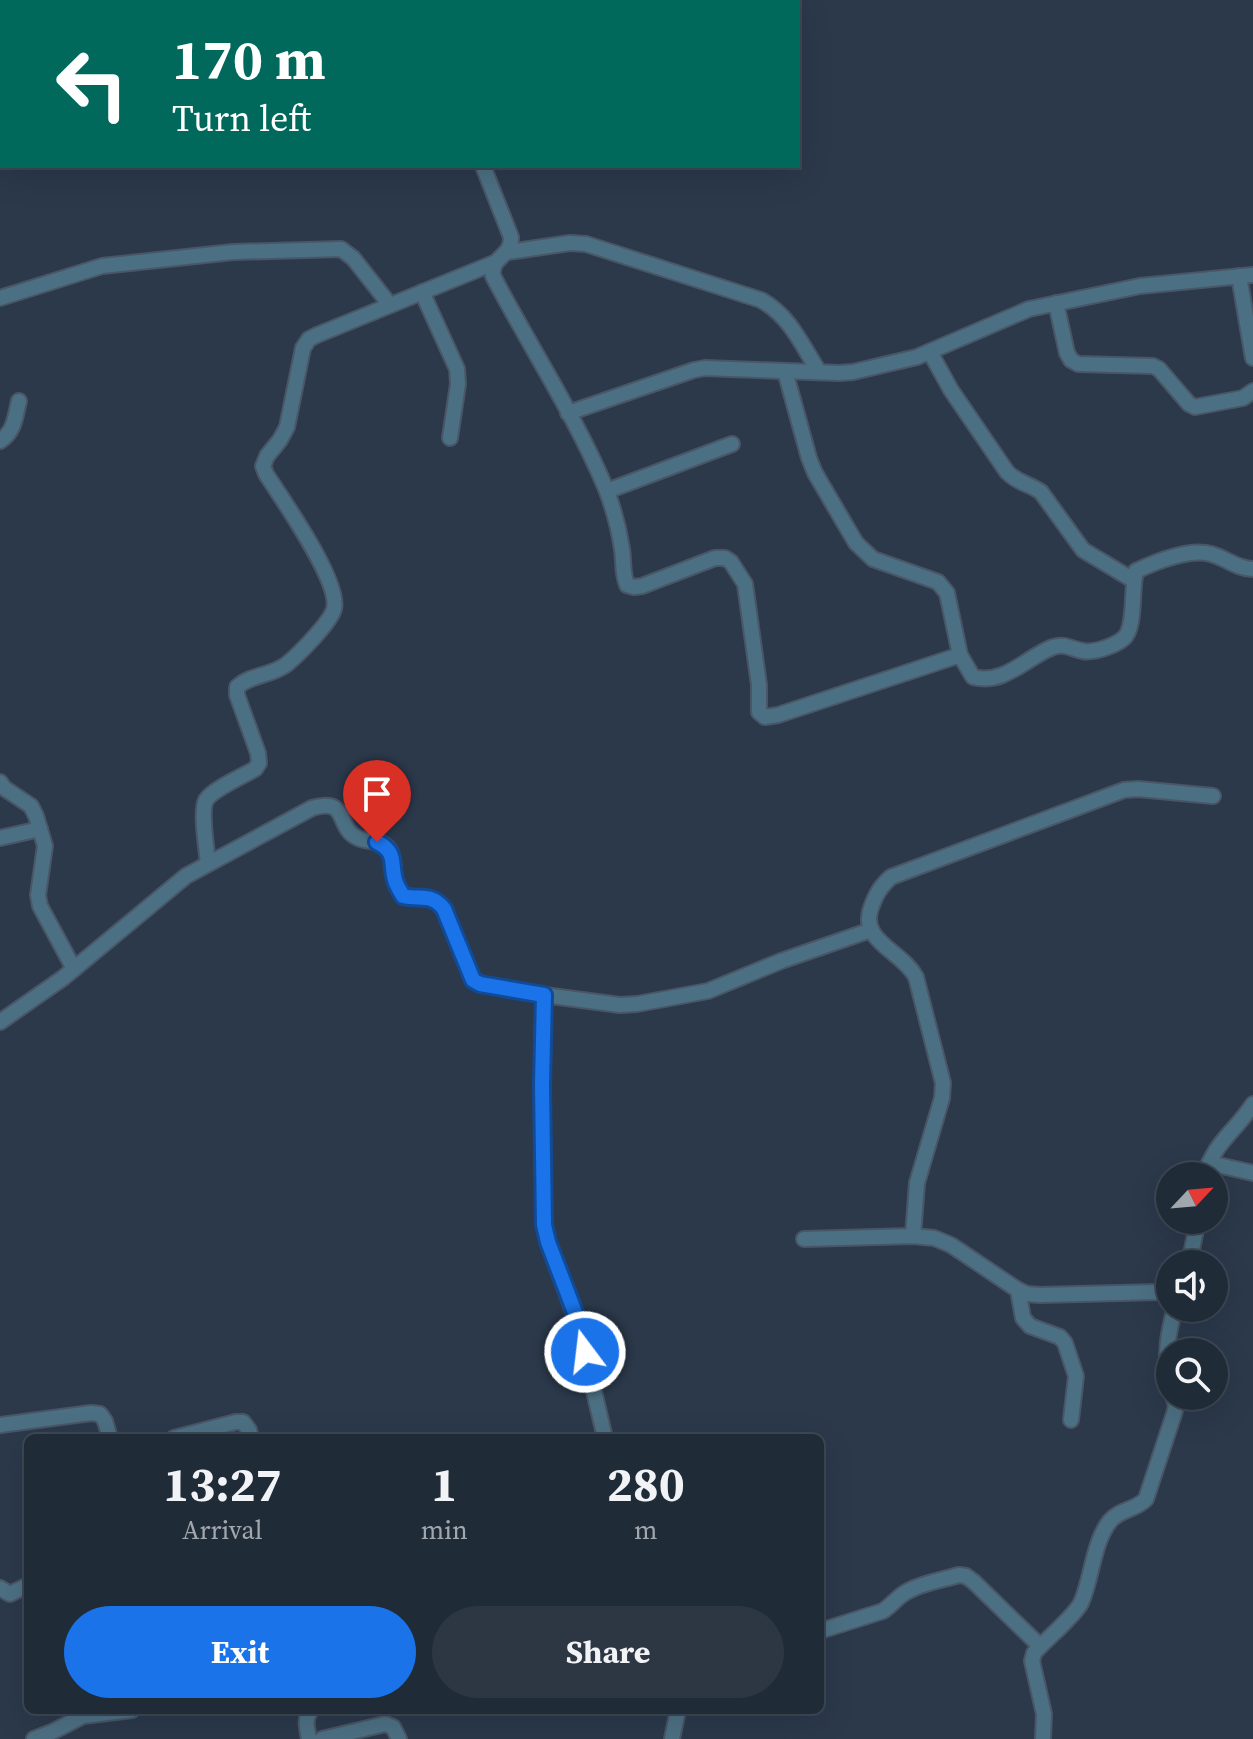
<!DOCTYPE html>
<style>
:root{--surface:#202b38;--page:#2d3743;--text:#f1f3f6;--muted:#a2a7ae;--line:#3d4753;--accent:#1a73e8}
body{margin:0;font-family:"Source Serif 4",serif;background:var(--page);color:var(--text);height:100vh;display:flex;flex-direction:column;font-size:30px;white-space:nowrap}
*{box-sizing:border-box;margin:0}
p{font-size:26px;color:var(--muted)}
.icon{flex:none;width:44px;height:44px;fill:none;stroke:currentColor;stroke-width:2;stroke-linecap:round;stroke-linejoin:round}
.map{position:relative;flex:1;overflow:hidden}
.details{position:absolute;left:24px;top:1434px;width:800px;height:280px;display:flex;flex-direction:column;background:var(--surface);border-radius:12px;box-shadow:0 8px 32px #0002,0 0 0 2px var(--line)}
.details>*{flex:none}
.hud{position:absolute;left:0px;top:0px;width:800px;height:168px;box-shadow:0 8px 32px #0002,0 0 0 2px var(--line);background:#00695c;color:#fff;overflow:hidden}
.needle{width:52px;rotate:64deg}
.fabs{position:absolute;left:1156px;top:1162px;display:grid;gap:16px}
.fabs a{display:grid;place-items:center;width:72px;height:72px;border-radius:50%;background:var(--surface);box-shadow:0 8px 32px #0002,0 0 0 2px var(--line);font-size:40px}
.pin{position:absolute;display:grid;place-items:center;width:68px;height:68px;color:#fff;margin:-82px -34px;border-radius:50% 50% 50% 0;rotate:-45deg;box-shadow:0 0 8px #0007}
.pin .icon{rotate:45deg}
.me{position:absolute;width:88px;margin:-44px;rotate:345deg;stroke-linejoin:round;filter:drop-shadow(0 0 6px #0008)}
.turn{display:flex;align-items:center;gap:28px;height:168px;padding:0 40px;font-size:36px}
.turn .icon{width:104px;height:104px;stroke-width:2.5}
.turn b{display:block;font-size:56px;line-height:68px}
.eta{display:flex;justify-content:space-evenly;align-items:center;height:136px;text-align:center}
.eta b{font-size:48px;font-weight:700;line-height:56px}
.primary-button{display:flex;gap:16px;margin-top:auto;padding:16px 40px}
.primary-button a{flex:1;height:92px;border-radius:48px;background:var(--accent);color:#fff;font-size:32px;font-weight:700;line-height:92px;text-align:center}
.primary-button a+a{background:var(--page);color:var(--text)}
.map>svg:first-child{display:block}
</style>
<div class="map">
<svg width="1253" height="1739" viewBox="0 0 1253 1739">
<rect width="100%" height="100%" fill="#2b394b"/>
<g fill="none" stroke-linecap="round" stroke-linejoin="round">
<defs>
<g id="minor">
<path d="M356,0L357,2"/>
<path d="M483,166L511,237C512,258 491,255 493,276C530,347 575,415 606,489C613,507 619,530 622,549C624,562 622,573 627,585L634,587L642,586L715,558H725L731,562L745,584L759,685V712L765,717L778,715L960,655"/>
<path d="M508,252L570,243L586,244L761,300C790,316 802,345 819,372"/>
<path d="M1239,276L1253,358"/>
<path d="M422,292L457,369L458,384L450,438"/>
<path d="M0,298L102,266L233,252L341,249L353,258L390,305"/>
<path d="M1056,303L1067,353L1071,360L1078,364L1153,366L1159,369L1189,404L1195,407L1243,398L1253,391"/>
<path d="M930,352L951,390L1007,472C1019,484 1028,483 1041,492L1083,550L1133,580"/>
<path d="M785,371L809,458L815,473L856,543L873,559L938,582L947,593L960,655L973,677C1005,685 1025,658 1053,647C1065,643 1071,649 1083,651C1094,653 1115,646 1124,638C1136,627 1131,588 1136,571C1155,562 1190,548 1211,554C1226,558 1237,569 1253,569"/>
<path d="M568,413L694,370L705,368L839,373L853,372L917,357L1029,309L1140,286L1253,275"/>
<path d="M0,441C15,431 15,417 19,401"/>
<path d="M607,491L732,444"/>
<path d="M0,782L4,788L31,806L36,816L45,846L38,895L40,906L74,969"/>
<path d="M0,838L40,829"/>
<path d="M208,864C207,850 200,812 206,800C213,789 243,776 255,769L259,763L258,753L237,695V687C251,674 272,676 287,664C299,654 330,623 334,609C341,582 282,499 266,474L263,466L267,456L280,440L287,427L303,348L309,339L317,335L494,263"/>
<path d="M544,995L542,1085L544,1225L548,1242L579,1328L605,1438"/>
<path d="M0,1022L63,978L186,876L312,808C350,797 335,828 358,838C368,843 380,839 388,848C395,856 393,869 395,879C396,885 400,890 403,896C421,900 432,894 444,909L473,980L480,984L544,995L620,1005L637,1004L708,991L781,961L871,930"/>
<path d="M1209,1163L1253,1173"/>
<path d="M1205,1176C1213,1143 1236,1131 1253,1104"/>
<path d="M913,1236L917,1183L942,1098L943,1083L916,977C902,951 859,941 871,908C876,894 880,887 891,877L1124,790L1138,789L1213,796"/>
<path d="M804,1239L913,1236L934,1238L951,1245L1018,1290L1027,1294L1040,1295L1159,1292L1170,1294"/>
<path d="M1189,1264L1198,1220"/>
<path d="M1018,1290L1023,1318L1030,1326L1060,1337L1065,1343L1076,1376L1071,1420"/>
<path d="M1170,1383C1164,1357 1168,1333 1175,1308"/>
<path d="M0,1425L91,1413L100,1414L105,1421L110,1438"/>
<path d="M174,1438L236,1422H243L249,1430L251,1438"/>
<path d="M0,1588L10,1594L28,1585"/>
<path d="M820,1631L883,1611C892,1605 898,1596 908,1591C923,1583 942,1580 959,1575L966,1576L974,1582L1040,1646"/>
<path d="M34,1739L52,1732L83,1716L132,1710"/>
<path d="M309,1739C307,1728 304,1719 311,1710"/>
<path d="M322,1739L385,1724L393,1727L399,1739"/>
<path d="M672,1739L678,1710"/>
<path d="M1043,1739L1044,1714L1032,1661L1034,1653C1046,1639 1073,1618 1081,1603C1092,1579 1093,1542 1110,1521C1120,1509 1136,1510 1146,1499L1174,1414L1176,1406L1173,1396"/>
</g>
</defs>
<use href="#minor" stroke="#495667" stroke-width="18"/>
<use href="#minor" stroke="#4c7083" stroke-width="14"/>
</g>
<g fill="none" stroke-linecap="round" stroke-linejoin="round">
<defs>
<path id="route" d="M377,842C399,853 389,865 396,883C398,888 401,892 403,896C421,900 432,893 444,909L473,980L480,984L544,995L542,1085L544,1225L548,1242L574,1310L585,1352"/>
</defs>
<use href="#route" stroke="#114b97" stroke-width="20"/>
<use href="#route" stroke="#1a73e8" stroke-width="14"/>
</g>
</svg>
<div class="fabs">
<a><svg class="needle" viewBox="-14 -14 28 28"><path d="M0-13l5 13h-10z" fill="#e53935"/><path d="M0 13l5-13h-10z" fill="#a2a7ae"/></svg></a>
<a><svg class="icon" aria-label="sound" viewBox="0 0 24 24"><path d="M4 9h4l5-4v14l-5-4H4zM17 9q2 3 0 6"/></svg></a>
<a><svg class="icon" aria-label="search" viewBox="0 0 24 24"><circle cx="10" cy="10" r="6"/><path d="M15 15l6 6"/></svg></a>
</div>
<div class="pin" style="left:377px;top:842px;background:#d93025"><svg class="icon" aria-label="arrive" viewBox="0 0 24 24"><path d="M6 21V4h12l-3 4 3 4H6"/></svg></div>
<svg class="me" style="left:585px;top:1352px" viewBox="-20 -20 40 40"><circle r="17" fill="#1a73e8" stroke="#fff" stroke-width="3"/><path d="M0-11L8 9 0 5-8 9z" fill="#fff"/></svg>
<div class="hud">
<div class="turn"><svg class="icon" aria-label="left" viewBox="0 0 24 24"><path d="M17 20v-9H6M10 6l-5 5 5 5"/></svg><div><b>170 m</b>Turn left</div></div>
</div>
<section class="details">
<div class="eta">
<div><b>13:27</b><p>Arrival</p></div>
<div><b>1</b><p>min</p></div>
<div><b>280</b><p>m</p></div>
</div>
<div class="primary-button"><a>Exit</a><a>Share</a></div>
</section>
</div>
